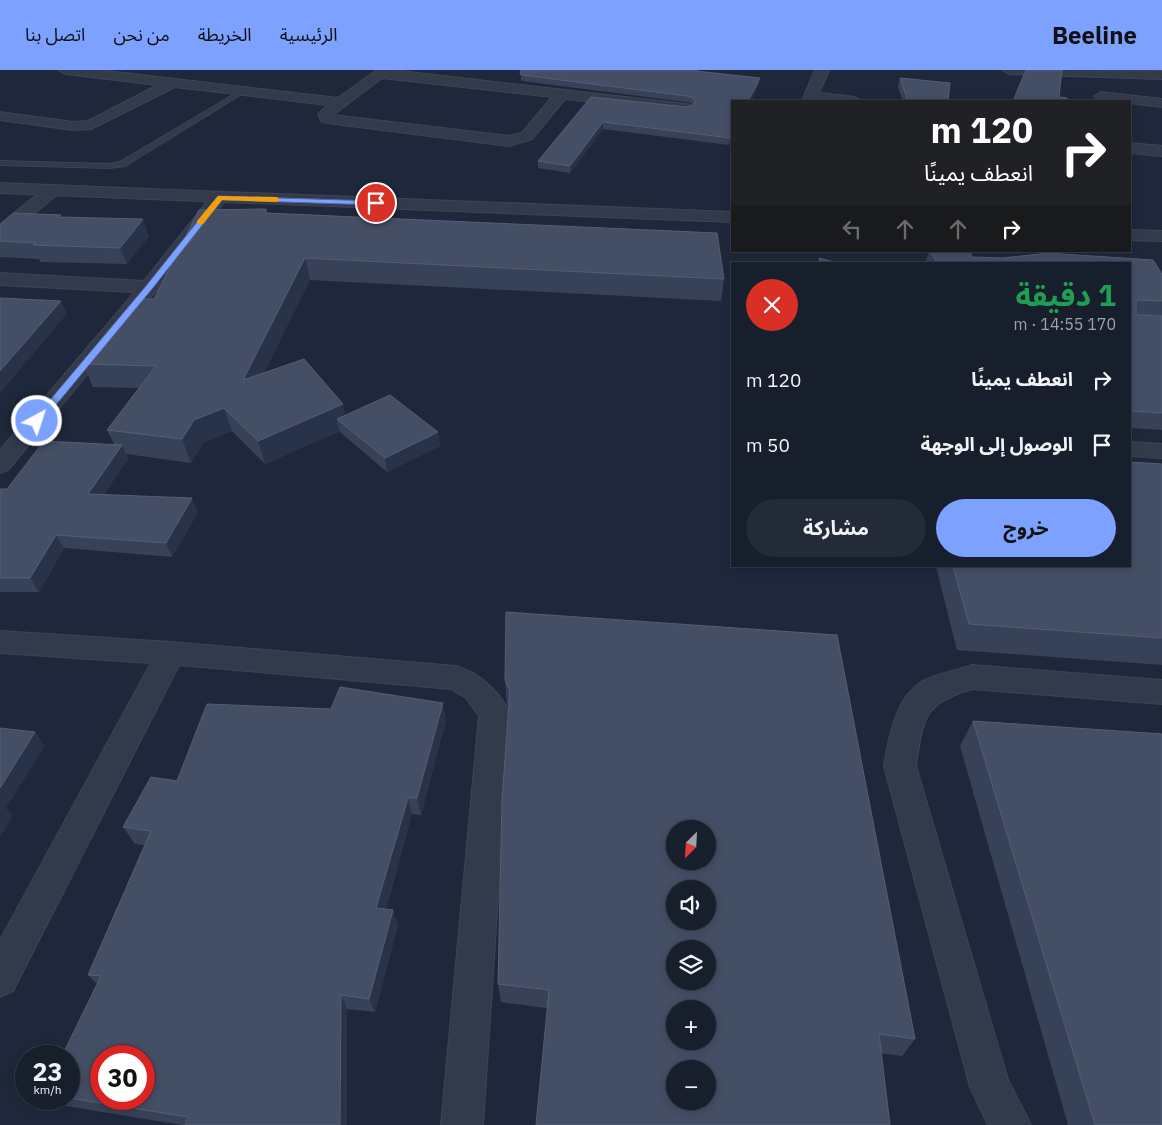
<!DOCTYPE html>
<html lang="ar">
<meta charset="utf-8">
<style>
:root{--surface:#171e2c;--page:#242b38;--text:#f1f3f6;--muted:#9ea2a9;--line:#363c48;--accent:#7ca1ff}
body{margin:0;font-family:"IBM Plex Sans","Noto Sans Arabic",sans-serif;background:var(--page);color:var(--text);direction:rtl;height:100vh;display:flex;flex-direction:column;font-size:19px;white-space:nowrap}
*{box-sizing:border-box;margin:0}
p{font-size:16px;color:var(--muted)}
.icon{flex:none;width:28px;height:28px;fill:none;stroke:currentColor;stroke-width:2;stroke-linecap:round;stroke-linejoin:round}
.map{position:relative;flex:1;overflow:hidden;direction:ltr}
.sheet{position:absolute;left:731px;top:192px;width:400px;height:305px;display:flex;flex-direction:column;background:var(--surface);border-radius:0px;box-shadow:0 2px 8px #0003,0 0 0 1px var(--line);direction:rtl}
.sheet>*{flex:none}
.hud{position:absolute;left:731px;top:30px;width:400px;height:152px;border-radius:0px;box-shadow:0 2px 8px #0003,0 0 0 1px var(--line);direction:rtl;background:#202124;color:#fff;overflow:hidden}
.needle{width:32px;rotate:204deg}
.controls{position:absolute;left:666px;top:750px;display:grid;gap:10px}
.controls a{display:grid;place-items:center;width:50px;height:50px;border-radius:50%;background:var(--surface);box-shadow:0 2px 8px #0003,0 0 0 1px var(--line);font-size:25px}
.speed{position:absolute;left:15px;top:975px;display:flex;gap:10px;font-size:25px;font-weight:700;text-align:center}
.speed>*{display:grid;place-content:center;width:65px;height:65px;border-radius:50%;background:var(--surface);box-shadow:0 2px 8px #0003,0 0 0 1px var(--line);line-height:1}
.speed small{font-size:12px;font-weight:400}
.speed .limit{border:8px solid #d22;background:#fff;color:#111}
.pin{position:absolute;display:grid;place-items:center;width:42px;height:42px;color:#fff;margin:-21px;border:2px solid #fff;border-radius:50%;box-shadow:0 1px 5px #0007}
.me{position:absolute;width:55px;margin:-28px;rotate:40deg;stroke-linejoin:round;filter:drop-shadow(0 0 4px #0008)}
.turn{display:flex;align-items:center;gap:18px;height:105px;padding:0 15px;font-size:22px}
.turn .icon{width:65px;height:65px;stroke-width:2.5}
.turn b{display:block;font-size:35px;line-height:42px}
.lanes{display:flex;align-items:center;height:48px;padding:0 15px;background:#0003;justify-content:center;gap:25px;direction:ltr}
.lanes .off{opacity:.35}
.round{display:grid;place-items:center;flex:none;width:52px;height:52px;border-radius:26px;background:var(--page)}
.headline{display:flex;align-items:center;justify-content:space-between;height:85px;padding:0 15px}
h1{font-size:30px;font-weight:700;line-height:38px;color:#1e9e55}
.action{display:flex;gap:10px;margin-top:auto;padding:10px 15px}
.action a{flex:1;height:58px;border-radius:30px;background:var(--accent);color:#111;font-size:20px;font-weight:700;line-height:58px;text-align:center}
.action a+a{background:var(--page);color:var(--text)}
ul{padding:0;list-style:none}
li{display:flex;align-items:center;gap:15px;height:65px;padding:0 15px}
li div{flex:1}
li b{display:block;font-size:19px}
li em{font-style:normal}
header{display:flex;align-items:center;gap:30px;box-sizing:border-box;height:70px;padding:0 25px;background:var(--accent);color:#111}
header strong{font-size:24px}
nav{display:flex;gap:28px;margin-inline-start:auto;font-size:18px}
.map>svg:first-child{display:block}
</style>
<header>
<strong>Beeline</strong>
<nav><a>الرئيسية</a><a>الخريطة</a><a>من نحن</a><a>اتصل بنا</a></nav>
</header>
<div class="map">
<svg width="1162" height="1055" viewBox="0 0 1162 1055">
<rect width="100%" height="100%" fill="#1f283b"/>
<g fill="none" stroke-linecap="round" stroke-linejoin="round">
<defs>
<path id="service" d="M243,19L246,21L245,22L125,96L109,98L0,95V91L109,94L120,92Z"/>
<g id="minor">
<path d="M58,0H99L338,28L377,0H392L686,34L691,35L693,38L691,41L686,42L565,29L532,69L509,76L327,53L322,52L318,44L328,35L175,17L91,59L73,60L0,50V42L73,52L88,51L158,15L65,4ZM382,8L552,27L522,63L509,66L333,45Z"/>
<path d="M815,0H829L819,23L855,27L862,31H802Z"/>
<path d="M1002,0L1162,1V9L1009,4Z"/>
<path d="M1101,22L1162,29V37L1130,33V31L1096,29L1094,26Z"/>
<path d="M1130,73L1162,76V86L1130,83Z"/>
<path d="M53,115L59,117L61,120L59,123L6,167L0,168V154L47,117Z"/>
<path d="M220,122L226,123L228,127L156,221L8,400L0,403V380L135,222L0,215V203L144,211L214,123Z"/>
<path d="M1130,372L1162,374V388L1130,386Z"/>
<path d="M0,561L171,572L456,596C481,604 498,620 510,643L483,1055H441L479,646L466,628L451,619L179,595L13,921L0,927V870L151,593L0,583Z"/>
<path d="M972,595L1162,610V634L972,619C923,634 923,648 916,696L1008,1010L1031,1055H988L970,1017L884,696C889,665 896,624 927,609C941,603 958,600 972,595Z"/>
</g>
<g id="tertiary">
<path d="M0,113L732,142V152L0,123Z"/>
<path d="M1130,160L1162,161V171L1130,170Z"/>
</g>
</defs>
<use href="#service" stroke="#3c4455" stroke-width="2"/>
<use href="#minor" stroke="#3c4455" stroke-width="2"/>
<use href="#tertiary" stroke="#3c4455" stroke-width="2"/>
<use href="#service" fill="#333b4b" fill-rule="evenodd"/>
<use href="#minor" fill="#333b4b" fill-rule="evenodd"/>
<use href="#tertiary" fill="#333b4b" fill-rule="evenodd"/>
</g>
<g fill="#374258">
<path d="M521,0L700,2L759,14L751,31H732V67L729,75L603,59L570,103L538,98V91L591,27L686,37L693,35L691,33L686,32L522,11L521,10Z"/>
<path d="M900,8L948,31H903L898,17Z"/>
<path d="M267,143L724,209L721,231L310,210L264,302L346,345L438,362L440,376L387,402L341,363L340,361L265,394L232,361L203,373L191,393L126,384L128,389L104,424L198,442L172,487L64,478L39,522H0V419H7L114,374L107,360L139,318L93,317L83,294L154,229Z"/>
<path d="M62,147L149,166L127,194L41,192L39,189L0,187V155Z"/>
<path d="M929,181L970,182L972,187L1003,188L1048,183L1153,190L1162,204V360L1130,358V194H925Z"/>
<path d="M819,188L842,194H818Z"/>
<path d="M1162,394V595L957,580L936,496H1130Z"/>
<path d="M505,610L915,969L902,986L501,932L498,914L509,637L507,634Z"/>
<path d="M331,639L446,650L421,745L412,744L386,839L398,855L375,942L347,939V1055H182L60,1035L51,1029H69V986L97,914L88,905L145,775L135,774L123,757L177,711Z"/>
<path d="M973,651L1162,1055H1068L960,676Z"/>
</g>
<g fill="#283248">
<path d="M760,8L759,14L751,31H748Z"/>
<path d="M603,52V59L570,103V96Z"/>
<path d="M732,62V67L729,75L730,68Z"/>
<path d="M143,149L149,166L127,194L120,178Z"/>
<path d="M305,188L310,210L250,332L243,310Z"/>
<path d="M61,231L67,244L0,323V301Z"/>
<path d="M343,334L348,357L337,349L340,361L265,394L258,371Z"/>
<path d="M224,338L232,361L203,373L191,393L182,369L194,350Z"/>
<path d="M438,362L440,376L387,402L385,388Z"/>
<path d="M122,375L128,389L95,438L88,424Z"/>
<path d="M192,428L198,442L172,487L166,473Z"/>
<path d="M56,465L64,478L39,522L30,508Z"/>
<path d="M443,633L446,650L421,745L417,728Z"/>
<path d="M35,662L45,676L6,738L13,746L0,767V718Z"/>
<path d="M408,728L412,744L382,853L376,838Z"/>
<path d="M393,840L398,855L375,942L369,929Z"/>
<path d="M341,925L347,939V1055H340Z"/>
</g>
<g fill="#444e64" stroke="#545e74" fill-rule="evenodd">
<path d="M521,0H697L696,1L760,8L748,31H732V62L730,68L603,52L570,96L538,91L591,27L686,37L693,36L695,31L692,27L687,26L522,5L520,4Z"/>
<path d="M1026,0H1062L1059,27L1067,28L1068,31H1013Z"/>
<path d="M900,8L950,13L948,31H908Z"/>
<path d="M266,139V143L717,163L724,209L305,188L243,310L304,289L343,334L258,371L224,338L194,350L182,369L107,360L156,296L83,294L138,229H154L199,140Z"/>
<path d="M14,143L61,145L58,147L143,149L120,178L33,175L36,173L0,171V155Z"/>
<path d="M930,181L970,182L972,187L1003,188L1048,183L1153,190L1162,204V231L1138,230L1136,232V244L1138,245L1162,246V343L1130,341V194H938Z"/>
<path d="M819,188L842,194H822Z"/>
<path d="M0,228L61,231L0,301Z"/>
<path d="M390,325L438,362L385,388L337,349Z"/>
<path d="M44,371L122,375L88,424L192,428L166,473L56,465L30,508H0V419H7Z"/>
<path d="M1130,392L1162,394V568L969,554L953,496H1130Z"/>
<path d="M506,542L837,565L915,969L879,964L890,1055H536L549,920L498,914L502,730L510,620L505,610ZM675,759H708V791H675ZM675,819H708V851H675ZM675,879H708V911H675ZM675,939H708V971H675ZM675,999H708V1031H675Z"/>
<path d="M340,617L443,633L417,728H408L376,838L393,840L369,929L341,925L340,1055H185L188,1047L69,1028V986H62L101,906L88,905L151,761L123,757L151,707L177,711L207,634L331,639ZM101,986H144V1029H101Z"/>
<path d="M973,651L1162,664V1055H1095Z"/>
<path d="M0,658L35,662L0,718Z"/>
</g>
<path fill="#7ca1ff" stroke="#5169a6" d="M218,126L376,131L379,133L376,135L222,130L152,219L41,353H34V349L146,216Z"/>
<path fill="#f59e0b" d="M218,126L277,127L280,130L277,132L222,130L203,154H197V151Z"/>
</svg>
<div class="controls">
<a><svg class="needle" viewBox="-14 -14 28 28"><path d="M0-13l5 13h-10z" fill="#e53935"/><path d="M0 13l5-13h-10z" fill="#9ea2a9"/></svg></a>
<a><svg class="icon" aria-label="sound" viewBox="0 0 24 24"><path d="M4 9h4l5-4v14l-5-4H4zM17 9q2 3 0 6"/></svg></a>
<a><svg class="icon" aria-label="layers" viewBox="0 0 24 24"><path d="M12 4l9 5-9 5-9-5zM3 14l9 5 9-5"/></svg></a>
<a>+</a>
<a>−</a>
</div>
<div class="speed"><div>23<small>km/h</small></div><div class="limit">30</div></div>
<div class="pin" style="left:376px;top:133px;background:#d93025"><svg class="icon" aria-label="arrive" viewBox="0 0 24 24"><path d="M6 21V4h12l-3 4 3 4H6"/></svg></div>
<svg class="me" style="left:37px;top:351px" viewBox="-20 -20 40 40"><circle r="17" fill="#7ca1ff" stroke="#fff" stroke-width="3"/><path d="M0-11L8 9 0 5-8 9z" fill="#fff"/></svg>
<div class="hud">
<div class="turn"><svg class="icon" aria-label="right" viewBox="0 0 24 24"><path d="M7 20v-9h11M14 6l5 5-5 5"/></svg><div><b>120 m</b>انعطف يمينًا</div></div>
<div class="lanes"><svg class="icon off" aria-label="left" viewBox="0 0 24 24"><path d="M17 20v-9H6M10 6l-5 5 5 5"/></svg><svg class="icon off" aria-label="ahead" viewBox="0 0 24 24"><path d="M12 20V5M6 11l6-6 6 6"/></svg><svg class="icon off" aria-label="ahead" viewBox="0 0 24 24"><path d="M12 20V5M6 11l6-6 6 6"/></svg><svg class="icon" aria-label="right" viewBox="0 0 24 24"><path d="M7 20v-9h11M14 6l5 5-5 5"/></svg></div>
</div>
<section class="sheet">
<div class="headline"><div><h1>1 دقيقة</h1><p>170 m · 14:55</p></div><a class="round" style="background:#d93025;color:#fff"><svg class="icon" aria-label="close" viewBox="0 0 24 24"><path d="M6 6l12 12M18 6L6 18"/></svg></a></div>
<ul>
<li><svg class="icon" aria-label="right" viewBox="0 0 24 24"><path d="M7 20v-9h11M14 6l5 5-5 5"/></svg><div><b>انعطف يمينًا</b></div><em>120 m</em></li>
<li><svg class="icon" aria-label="arrive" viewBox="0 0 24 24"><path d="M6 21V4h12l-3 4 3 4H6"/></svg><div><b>الوصول إلى الوجهة</b></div><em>50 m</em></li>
</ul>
<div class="action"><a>خروج</a><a>مشاركة</a></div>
</section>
</div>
